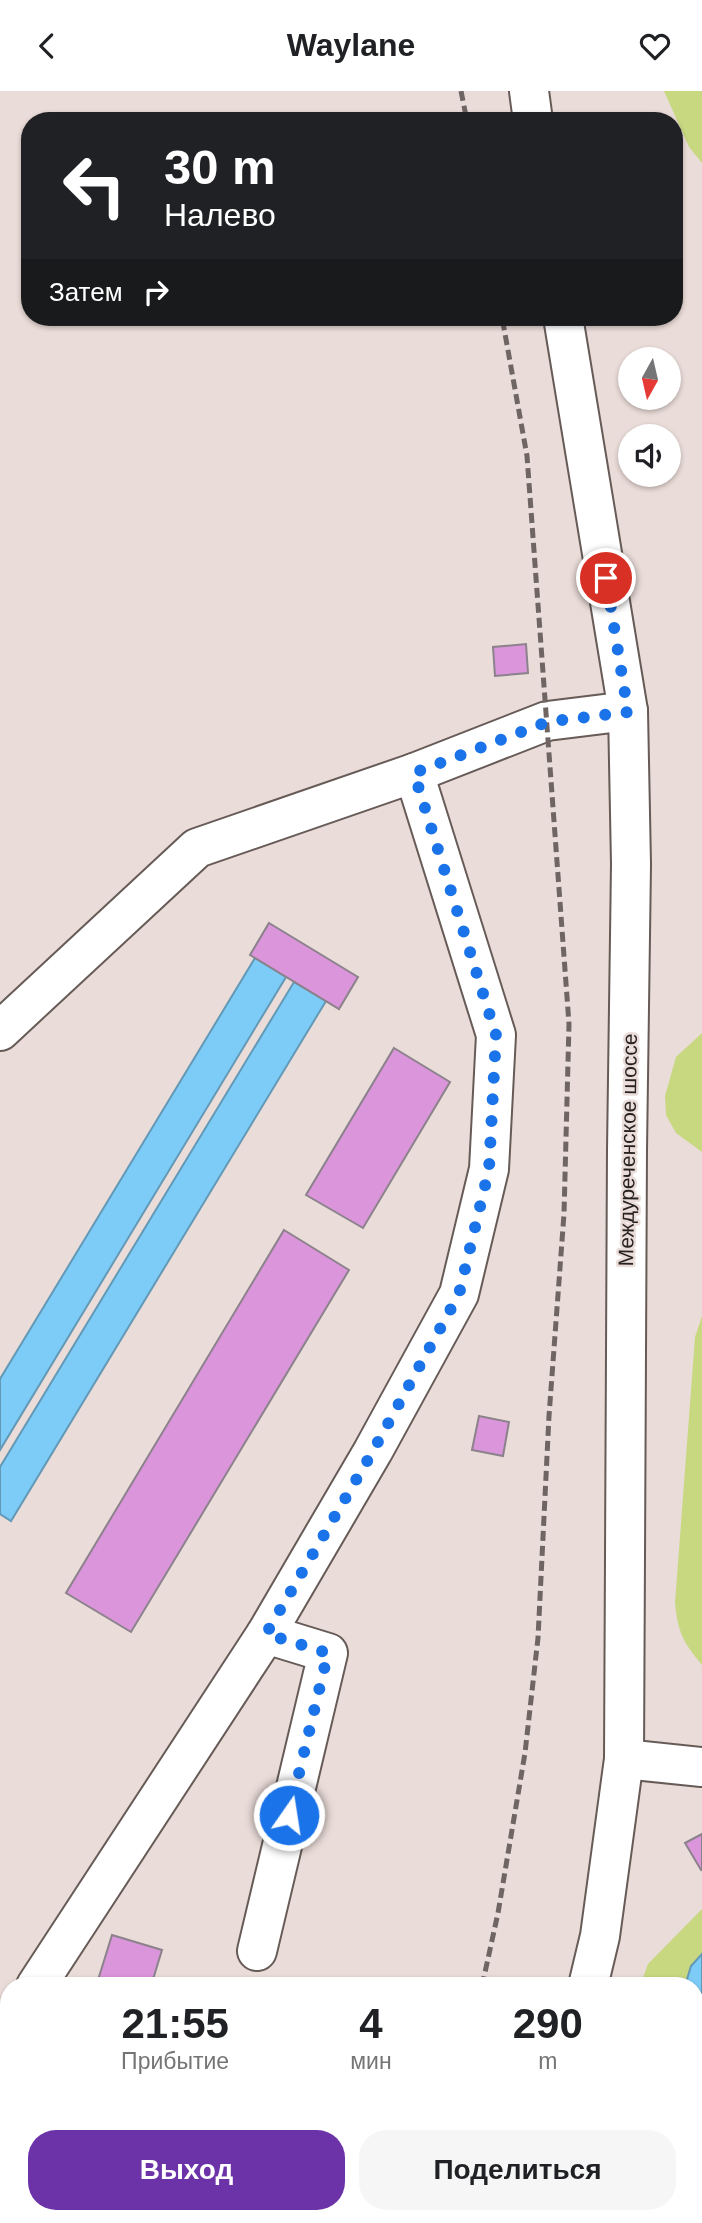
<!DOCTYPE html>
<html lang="ru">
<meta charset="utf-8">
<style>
:root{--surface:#fff;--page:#f6f6f6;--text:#202124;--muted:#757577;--accent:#6c33a9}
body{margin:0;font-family:Arial,sans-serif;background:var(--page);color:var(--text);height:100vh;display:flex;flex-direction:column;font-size:26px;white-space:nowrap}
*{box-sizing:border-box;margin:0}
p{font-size:23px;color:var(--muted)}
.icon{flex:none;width:38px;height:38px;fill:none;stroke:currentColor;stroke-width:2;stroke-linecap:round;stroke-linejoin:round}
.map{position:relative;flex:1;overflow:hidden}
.drawer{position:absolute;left:0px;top:1886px;width:704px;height:247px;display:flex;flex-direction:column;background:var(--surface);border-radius:28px 28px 0 0;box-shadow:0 2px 5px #0004}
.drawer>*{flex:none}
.banner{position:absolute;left:21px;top:21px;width:662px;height:214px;border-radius:28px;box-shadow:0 2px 5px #0004;background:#202124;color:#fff;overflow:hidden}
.needle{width:46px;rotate:188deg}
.tools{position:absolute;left:618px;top:256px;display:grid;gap:14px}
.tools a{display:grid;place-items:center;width:63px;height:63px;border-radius:50%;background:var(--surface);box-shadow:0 2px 5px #0004;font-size:35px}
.pin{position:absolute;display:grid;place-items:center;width:60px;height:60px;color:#fff;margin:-30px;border:4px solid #fff;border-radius:50%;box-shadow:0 2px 7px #0007}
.me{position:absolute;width:77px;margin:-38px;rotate:13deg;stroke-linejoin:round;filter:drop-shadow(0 0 5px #0008)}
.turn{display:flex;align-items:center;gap:24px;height:147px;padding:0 28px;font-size:32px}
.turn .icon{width:91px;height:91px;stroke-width:2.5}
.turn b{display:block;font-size:49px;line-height:60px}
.then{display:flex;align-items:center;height:66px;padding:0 28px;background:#0003;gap:14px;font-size:26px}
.eta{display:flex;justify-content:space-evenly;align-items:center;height:119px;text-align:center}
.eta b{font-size:42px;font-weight:700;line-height:49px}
.cta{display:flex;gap:14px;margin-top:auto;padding:14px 28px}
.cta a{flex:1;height:80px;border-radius:28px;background:var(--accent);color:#fff;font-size:28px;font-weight:700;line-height:80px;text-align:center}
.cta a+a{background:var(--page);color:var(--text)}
header{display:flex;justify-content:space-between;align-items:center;height:91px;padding:0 28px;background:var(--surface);font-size:32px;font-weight:700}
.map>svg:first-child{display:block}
</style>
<header><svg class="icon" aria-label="back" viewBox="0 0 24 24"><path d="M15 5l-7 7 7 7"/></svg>Waylane<svg class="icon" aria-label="heart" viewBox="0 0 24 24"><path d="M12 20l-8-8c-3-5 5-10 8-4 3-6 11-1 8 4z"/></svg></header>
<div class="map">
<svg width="702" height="2132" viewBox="0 0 702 2132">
<rect width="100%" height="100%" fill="#eadcd8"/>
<g fill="#c7d881">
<path d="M664,0H702V72L689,56Z"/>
<path d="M702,942V1061L676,1042L666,1024L665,1005L676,966Z"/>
<path d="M702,1225V1574C683,1551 678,1542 675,1512L695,1246Z"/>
<path d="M702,1818V1863L691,1875L685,1895H640L648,1873Z"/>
<path d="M702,2049V2132H687L689,2125L695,2124V2085Z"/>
<path d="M568,2125H628L626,2132H566Z"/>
</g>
<g fill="#7dccf7" stroke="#6399b6" stroke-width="2">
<path d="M255,867L286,886L0,1359V1288Z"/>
<path d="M294,891L326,910L11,1430L0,1423V1376Z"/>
<path d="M702,1863V2049L695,2085V1895H685L691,1875Z"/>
<path d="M628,2125V2124L689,2125L687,2132H626Z"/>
</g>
<g fill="#db95db" stroke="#8b828b" stroke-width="2">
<path d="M526,553L528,582L495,585L493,556Z"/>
<path d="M269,832L358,886L339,918L250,864Z"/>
<path d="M394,957L450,991L363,1137L306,1104Z"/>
<path d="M284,1139L349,1179L131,1541L66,1502Z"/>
<path d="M479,1325L509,1331L503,1365L472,1359Z"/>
<path d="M702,1743V1778L701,1779L685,1752Z"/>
<path d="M112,1844L162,1859L151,1895H117L98,1889Z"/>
<path d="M47,2124H147L144,2132H68Z"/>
</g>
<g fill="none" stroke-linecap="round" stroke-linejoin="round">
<defs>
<g id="minor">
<path d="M529,0L533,30"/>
<path d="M563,226L628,620L631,773L627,1059L624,1668L600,1845L588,1895"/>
<path d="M0,940L197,757L414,682L547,630L628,620"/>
<path d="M624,1668L702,1676"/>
<path d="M257,1860L328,1562L266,1543"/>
<path d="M36,1895L266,1543L373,1360L459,1203L489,1078L496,944L414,682"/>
<path d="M0,1951L9,1938"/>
<path d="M0,2032L9,2036"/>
<path d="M226,2124L245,2132"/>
<path d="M532,2132L534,2124"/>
</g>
</defs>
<use href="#minor" stroke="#665b56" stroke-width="42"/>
<use href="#minor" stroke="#fff" stroke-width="38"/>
<g stroke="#6f6664" stroke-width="5" stroke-dasharray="10 5" stroke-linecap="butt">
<path d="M461,0L467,30"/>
<path d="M482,1895L498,1822L525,1662L538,1547L549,1325L564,1123L569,933L527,365L502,226"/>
<path d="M429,2132L431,2124"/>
</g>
</g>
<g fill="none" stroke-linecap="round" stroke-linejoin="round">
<path stroke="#1a73e8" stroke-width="12" stroke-dasharray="0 21.6" d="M289,1724L328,1562L266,1543L373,1360L459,1203L489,1078L496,944L414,682L547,631L628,621L606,487"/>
</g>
<g text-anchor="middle" stroke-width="5" stroke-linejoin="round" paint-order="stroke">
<g font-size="21" fill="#272220" stroke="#eadcd8">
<text transform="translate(628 1059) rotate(-89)" y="7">Междуреченское шоссе</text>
</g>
</g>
</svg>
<div class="tools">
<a><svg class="needle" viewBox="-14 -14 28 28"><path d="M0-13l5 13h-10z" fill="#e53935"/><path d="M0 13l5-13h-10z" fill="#757577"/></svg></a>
<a><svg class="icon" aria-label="sound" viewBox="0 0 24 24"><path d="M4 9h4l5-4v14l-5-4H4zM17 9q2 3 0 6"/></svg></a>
</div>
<div class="pin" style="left:606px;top:487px;background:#d93025"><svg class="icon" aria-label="arrive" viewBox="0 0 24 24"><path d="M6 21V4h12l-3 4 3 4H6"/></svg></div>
<svg class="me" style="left:289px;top:1724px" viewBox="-20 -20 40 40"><circle r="17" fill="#1a73e8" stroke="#fff" stroke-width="3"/><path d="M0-11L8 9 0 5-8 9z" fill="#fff"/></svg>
<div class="banner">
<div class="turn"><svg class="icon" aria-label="left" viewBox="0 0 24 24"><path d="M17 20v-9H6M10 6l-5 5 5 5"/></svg><div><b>30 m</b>Налево</div></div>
<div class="then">Затем<svg class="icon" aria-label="right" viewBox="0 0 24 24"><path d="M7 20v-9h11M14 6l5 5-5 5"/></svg></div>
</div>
<section class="drawer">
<div class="eta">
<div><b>21:55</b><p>Прибытие</p></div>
<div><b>4</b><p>мин</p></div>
<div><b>290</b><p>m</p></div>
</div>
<div class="cta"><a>Выход</a><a>Поделиться</a></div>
</section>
</div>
